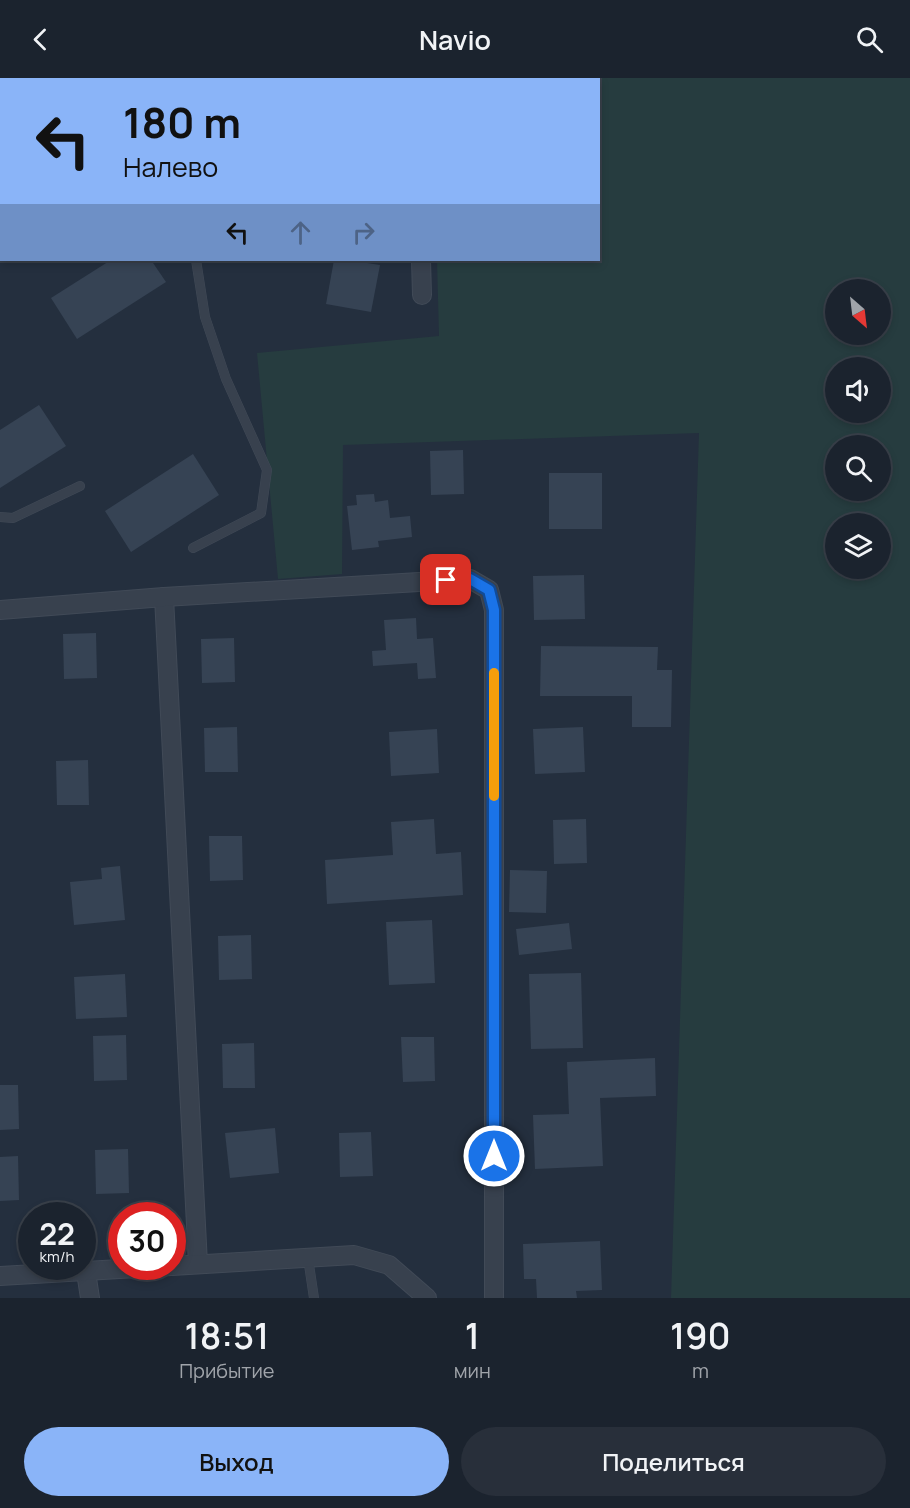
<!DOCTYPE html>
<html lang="ru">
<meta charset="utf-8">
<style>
:root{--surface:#1b232e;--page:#282f3a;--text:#f1f3f6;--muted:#a0a4aa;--line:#39404a;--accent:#8ab4f8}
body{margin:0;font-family:Manrope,sans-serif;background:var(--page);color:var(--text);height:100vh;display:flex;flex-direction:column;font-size:22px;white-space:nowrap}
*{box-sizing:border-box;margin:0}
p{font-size:20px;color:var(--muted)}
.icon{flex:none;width:33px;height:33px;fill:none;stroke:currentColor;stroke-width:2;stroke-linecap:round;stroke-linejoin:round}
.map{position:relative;height:1220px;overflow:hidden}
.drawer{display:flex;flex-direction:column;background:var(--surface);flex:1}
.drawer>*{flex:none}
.guide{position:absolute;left:0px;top:0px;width:600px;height:183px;box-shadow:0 3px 9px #0003,0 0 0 2px var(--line);background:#8ab4f8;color:#111;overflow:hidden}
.needle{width:39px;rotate:152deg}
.buttons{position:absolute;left:825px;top:201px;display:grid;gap:12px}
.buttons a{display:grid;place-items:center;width:66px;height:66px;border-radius:50%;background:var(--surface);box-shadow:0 3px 9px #0003,0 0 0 2px var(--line);font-size:30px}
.speed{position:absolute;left:18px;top:1124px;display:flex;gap:12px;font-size:30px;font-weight:700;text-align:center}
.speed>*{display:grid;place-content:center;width:78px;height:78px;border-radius:50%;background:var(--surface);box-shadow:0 3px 9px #0003,0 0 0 2px var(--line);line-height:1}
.speed small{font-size:15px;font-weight:400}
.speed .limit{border:9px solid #d22;background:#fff;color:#111}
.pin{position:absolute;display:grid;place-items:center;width:51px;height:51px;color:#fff;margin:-26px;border-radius:12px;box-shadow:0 3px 9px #0006}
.me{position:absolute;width:66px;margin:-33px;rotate:0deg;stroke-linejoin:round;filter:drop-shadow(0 0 4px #0008)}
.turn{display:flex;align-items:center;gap:21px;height:126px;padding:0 24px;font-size:27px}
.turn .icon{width:78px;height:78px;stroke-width:2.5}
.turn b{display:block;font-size:42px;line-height:51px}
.lanes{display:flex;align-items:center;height:57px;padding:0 24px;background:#0003;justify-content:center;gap:30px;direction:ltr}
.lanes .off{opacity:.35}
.eta{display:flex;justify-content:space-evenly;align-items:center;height:102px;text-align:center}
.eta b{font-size:36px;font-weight:600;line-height:42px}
.button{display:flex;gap:12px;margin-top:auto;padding:12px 24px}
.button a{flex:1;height:69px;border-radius:36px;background:var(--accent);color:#111;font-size:24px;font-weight:600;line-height:69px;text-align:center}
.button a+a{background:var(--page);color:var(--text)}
header{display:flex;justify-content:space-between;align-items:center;height:78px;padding:0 24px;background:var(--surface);font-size:27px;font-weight:600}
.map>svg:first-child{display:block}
</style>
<header><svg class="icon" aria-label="back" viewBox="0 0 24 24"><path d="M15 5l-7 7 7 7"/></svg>Navio<svg class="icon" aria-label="search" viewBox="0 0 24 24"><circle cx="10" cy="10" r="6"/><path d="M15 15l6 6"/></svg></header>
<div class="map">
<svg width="910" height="1220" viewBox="0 0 910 1220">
<rect width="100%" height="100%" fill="#242f3e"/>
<path fill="#263c3f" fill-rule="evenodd" d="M431,0H910V1220H671L699,355L343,367L342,496L278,501L257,275L439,258L437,182H598V2ZM836,212H880V256H836ZM836,290H880V334H836ZM836,368H880V412H836ZM836,446H880V490H836Z"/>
<g fill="#364354">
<path d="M111,182H151L166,204L77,261L51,220Z"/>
<path d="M334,182H348L380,187L371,234L326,226Z"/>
<path d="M39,327L66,368L0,410V352Z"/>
<path d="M463,372L464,416L431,417L430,373Z"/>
<path d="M193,376L219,417L131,474L105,433Z"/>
<rect x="549" y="395" width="53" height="56"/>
<path d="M374,416L375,424L388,422L390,440L410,438L412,459L378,463L379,469L352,472L347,428L357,427L356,417Z"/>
<path d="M584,497L585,541L534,542L533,498Z"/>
<path d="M416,540L417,561L433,560L436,600L418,601L417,585L373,588L372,573L386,572L384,542Z"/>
<path d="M96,555L97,600L64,601L63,556Z"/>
<path d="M234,560L235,604L202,605L201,561Z"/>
<path d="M541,568L658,569L657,592H672L671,649H632V618H540Z"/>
<path d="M237,649L238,694H205L204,650Z"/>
<path d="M583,649L585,694L535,696L533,651Z"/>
<path d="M437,651L439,695L391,698L389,654Z"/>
<path d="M88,682L89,727H57L56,683Z"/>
<path d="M434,741L436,776L461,774L463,817L327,826L325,782L393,777L391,744Z"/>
<path d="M586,741L587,785L554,786L553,742Z"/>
<path d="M209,758H242L243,802L210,803Z"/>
<path d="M120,788L125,842L74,847L70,804L102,801L101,790Z"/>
<path d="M510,792L547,793L546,835L509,834Z"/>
<path d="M432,842L435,905L389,907L386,844Z"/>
<path d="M569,845L572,871L519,877L516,851Z"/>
<path d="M251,857L252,901L219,902L218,858Z"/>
<path d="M581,895L583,970L531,971L529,896Z"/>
<path d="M125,896L127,939L76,941L74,899Z"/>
<path d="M126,957L127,1002L94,1003L93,958Z"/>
<path d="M401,959H434L435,1003L403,1004Z"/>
<path d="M254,965L255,1010H223L222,966Z"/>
<path d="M655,980L656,1018L600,1020L603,1088L535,1091L533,1037L569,1036L567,984Z"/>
<path d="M0,1007H18L19,1051L0,1052Z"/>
<path d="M275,1050L279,1095L230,1100L225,1055Z"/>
<path d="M371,1054L373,1098L340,1099L339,1055Z"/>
<path d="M128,1071L129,1115L96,1116L95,1072Z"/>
<path d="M18,1078L19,1122L0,1123V1079Z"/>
<path d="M600,1163L602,1212L576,1213L577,1220H537L536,1201H524L523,1166Z"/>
</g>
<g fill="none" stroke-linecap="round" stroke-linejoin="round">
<defs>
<g id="service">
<path d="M175,0V2"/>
<path d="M0,439L13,440L80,408"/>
<path d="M193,470L261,435L267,392L226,301L205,239L196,182"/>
<path d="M308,1180L314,1220"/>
</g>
<g id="minor">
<path d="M416,0V2"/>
<path d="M421,182L422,217"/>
<path d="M164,519L198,1186"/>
<path d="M0,532L164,519L470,501L489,512L494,532V1220"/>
<path d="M172,1188L354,1177L389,1187L427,1220"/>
<path d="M86,1194L90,1220"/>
<path d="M0,1198L171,1188"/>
</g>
</defs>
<use href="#service" stroke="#414a57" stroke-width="10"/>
<use href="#minor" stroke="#414a57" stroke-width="20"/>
<use href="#service" stroke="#38414e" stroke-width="9"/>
<use href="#minor" stroke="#38414e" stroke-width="18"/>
</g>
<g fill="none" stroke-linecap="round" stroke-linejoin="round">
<defs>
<path id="route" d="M446,502L470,501L489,512L494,532V1078"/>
</defs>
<use href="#route" stroke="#114b97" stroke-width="15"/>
<use href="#route" stroke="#1a73e8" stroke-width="10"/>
<path stroke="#f59e0b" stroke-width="10" d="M494,718V595"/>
</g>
</svg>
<div class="buttons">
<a><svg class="needle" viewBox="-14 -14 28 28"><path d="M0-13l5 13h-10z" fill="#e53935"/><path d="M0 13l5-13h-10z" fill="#a0a4aa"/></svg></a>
<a><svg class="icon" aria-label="sound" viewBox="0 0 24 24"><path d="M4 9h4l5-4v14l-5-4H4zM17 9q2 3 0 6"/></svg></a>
<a><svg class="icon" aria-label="search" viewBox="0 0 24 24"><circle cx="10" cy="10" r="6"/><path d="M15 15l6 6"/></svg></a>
<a><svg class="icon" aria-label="layers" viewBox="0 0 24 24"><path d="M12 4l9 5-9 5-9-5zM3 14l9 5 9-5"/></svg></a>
</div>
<div class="speed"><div>22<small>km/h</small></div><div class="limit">30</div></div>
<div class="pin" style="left:446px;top:502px;background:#d93025"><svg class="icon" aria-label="arrive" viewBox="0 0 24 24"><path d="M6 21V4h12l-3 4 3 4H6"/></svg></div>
<svg class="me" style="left:494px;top:1078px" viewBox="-20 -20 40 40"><circle r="17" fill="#1a73e8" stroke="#fff" stroke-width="3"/><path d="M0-11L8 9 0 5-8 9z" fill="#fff"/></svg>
<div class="guide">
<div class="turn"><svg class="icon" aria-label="left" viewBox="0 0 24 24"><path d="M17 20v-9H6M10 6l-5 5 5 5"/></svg><div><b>180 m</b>Налево</div></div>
<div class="lanes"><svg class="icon" aria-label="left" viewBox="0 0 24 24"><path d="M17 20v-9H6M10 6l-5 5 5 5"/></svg><svg class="icon off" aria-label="ahead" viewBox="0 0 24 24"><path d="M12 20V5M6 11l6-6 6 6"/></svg><svg class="icon off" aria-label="right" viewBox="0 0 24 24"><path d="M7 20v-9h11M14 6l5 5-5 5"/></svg></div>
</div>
</div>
<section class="drawer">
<div class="eta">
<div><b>18:51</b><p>Прибытие</p></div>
<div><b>1</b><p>мин</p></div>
<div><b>190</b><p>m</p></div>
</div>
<div class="button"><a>Выход</a><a>Поделиться</a></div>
</section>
